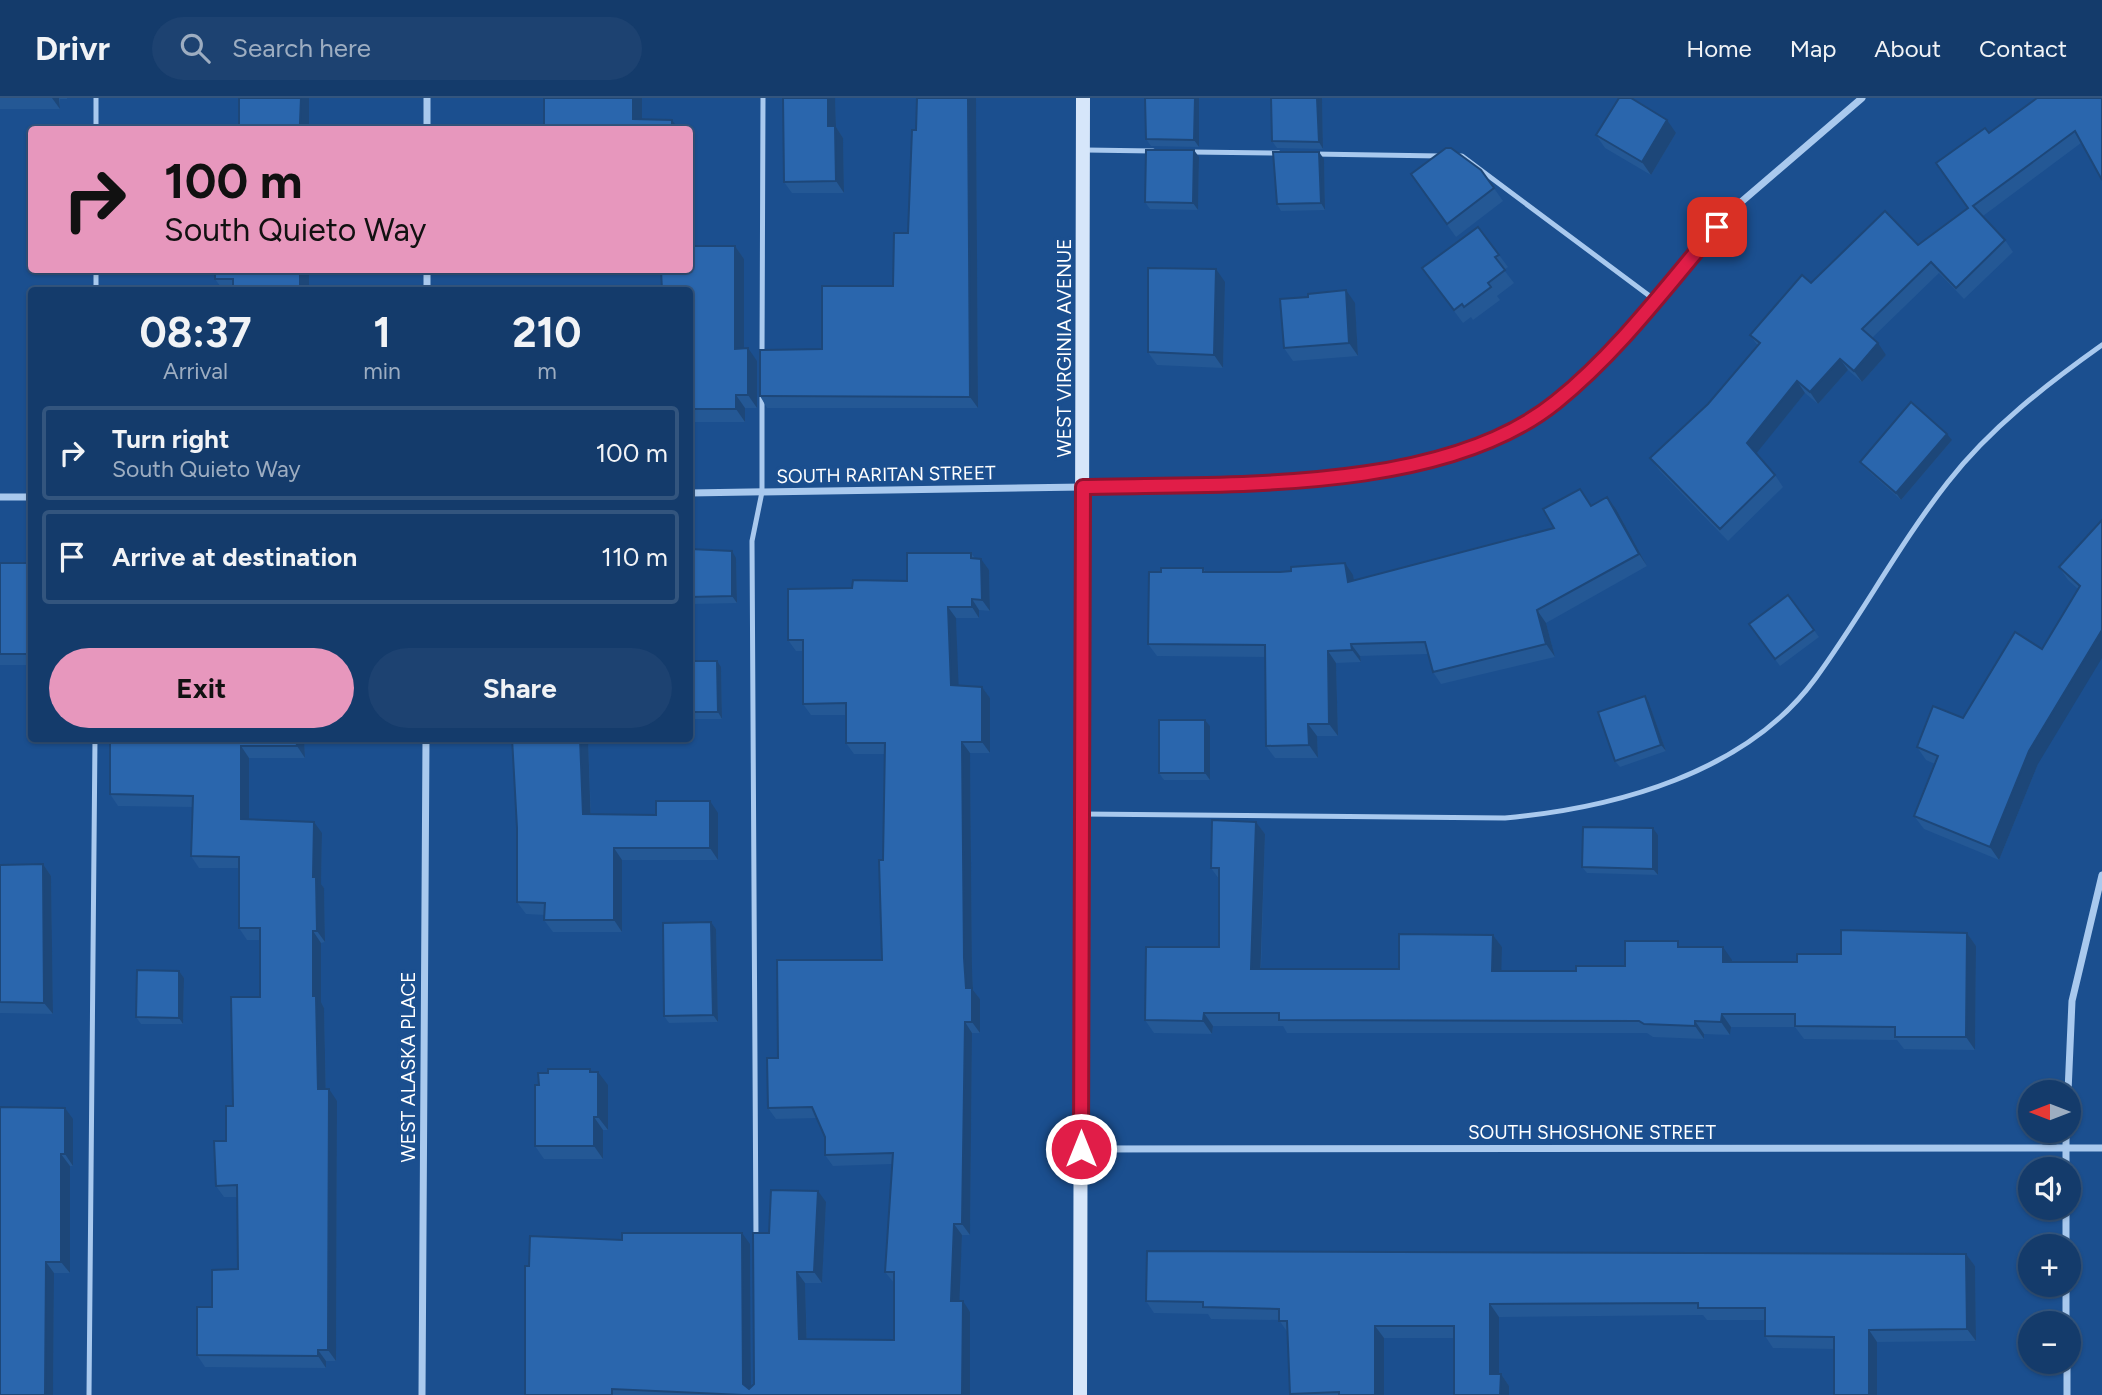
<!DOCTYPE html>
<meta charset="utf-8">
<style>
:root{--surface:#143b6b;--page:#1d4271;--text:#f1f3f6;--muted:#9dadc1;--line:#33557e;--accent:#e797bd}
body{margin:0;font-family:Figtree,sans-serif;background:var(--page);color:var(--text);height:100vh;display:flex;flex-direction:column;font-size:26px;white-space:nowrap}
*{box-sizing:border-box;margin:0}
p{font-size:23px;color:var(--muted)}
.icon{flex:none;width:38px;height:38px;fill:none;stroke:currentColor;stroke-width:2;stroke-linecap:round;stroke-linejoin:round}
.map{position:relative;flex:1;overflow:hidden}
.sheet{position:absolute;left:28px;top:189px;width:665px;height:455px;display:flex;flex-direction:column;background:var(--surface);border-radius:7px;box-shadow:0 2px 5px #0004,0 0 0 2px var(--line)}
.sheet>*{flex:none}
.hud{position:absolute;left:28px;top:28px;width:665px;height:147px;border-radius:7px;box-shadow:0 2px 5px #0004,0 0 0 2px var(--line);background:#e797bd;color:#111;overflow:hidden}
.needle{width:46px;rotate:270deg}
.fabs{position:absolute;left:2018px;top:982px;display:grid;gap:14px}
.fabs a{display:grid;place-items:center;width:63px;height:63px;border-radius:50%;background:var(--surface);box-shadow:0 2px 5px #0004,0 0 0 2px var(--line);font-size:35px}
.pin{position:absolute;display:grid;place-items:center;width:60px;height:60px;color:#fff;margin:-30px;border-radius:14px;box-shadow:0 4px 10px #0006}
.me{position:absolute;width:77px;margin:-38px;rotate:0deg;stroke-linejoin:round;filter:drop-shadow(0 0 5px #0008)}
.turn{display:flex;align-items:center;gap:24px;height:147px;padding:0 21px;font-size:32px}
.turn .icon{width:91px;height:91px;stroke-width:2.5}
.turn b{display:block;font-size:49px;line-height:60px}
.eta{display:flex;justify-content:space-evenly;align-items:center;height:119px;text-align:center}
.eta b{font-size:42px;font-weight:700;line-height:49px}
.cta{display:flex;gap:14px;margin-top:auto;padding:14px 21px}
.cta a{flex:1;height:80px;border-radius:42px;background:var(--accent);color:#111;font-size:28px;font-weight:700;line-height:80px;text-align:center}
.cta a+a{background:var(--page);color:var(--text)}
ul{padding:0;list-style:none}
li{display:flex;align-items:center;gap:21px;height:94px;margin:0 14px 10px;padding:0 7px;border:4px solid var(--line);border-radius:7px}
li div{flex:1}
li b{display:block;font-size:26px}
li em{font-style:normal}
header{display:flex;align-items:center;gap:42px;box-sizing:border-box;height:98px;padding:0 35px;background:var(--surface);border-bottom:2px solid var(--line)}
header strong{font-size:33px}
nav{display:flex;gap:38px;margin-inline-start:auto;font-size:24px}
.search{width:490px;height:63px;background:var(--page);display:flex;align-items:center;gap:18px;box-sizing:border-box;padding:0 24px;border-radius:38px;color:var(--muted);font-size:26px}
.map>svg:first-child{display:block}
</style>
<header>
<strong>Drivr</strong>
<div class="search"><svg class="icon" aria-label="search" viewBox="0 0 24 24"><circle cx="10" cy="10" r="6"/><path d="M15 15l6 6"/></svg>Search here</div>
<nav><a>Home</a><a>Map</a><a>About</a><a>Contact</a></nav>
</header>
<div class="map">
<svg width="2102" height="1297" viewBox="0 0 2102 1297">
<rect width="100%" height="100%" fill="#1b4f8f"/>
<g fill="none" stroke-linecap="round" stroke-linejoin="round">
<g stroke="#a9c9ee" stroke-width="5">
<path d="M96,32V0"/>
<path d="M1086,52L1153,53"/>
<path d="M1191,54L1279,55"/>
<path d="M1313,56L1440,58"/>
<path d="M1457,58H1462L1655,202"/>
<path d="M96,192V172"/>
<path d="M762,259L763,0"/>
<path d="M1082,716L1505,720C1615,710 1746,675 1815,581C1862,517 1899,446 1948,384C1990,330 2047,286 2102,247"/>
<path d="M756,1140L752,443L762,394V297"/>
<path d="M89,1297L95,640"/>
</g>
<g stroke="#a9c9ee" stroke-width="7">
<path d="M427,0V32"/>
<path d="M427,172V192"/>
<path d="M690,395L1083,389L1334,381L1408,368L1487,345L1554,306L1605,261L1733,111L1862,0"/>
<path d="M0,399H32"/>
<path d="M2068,994L2072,903L2102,777"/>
<path d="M1081,1051L2102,1050"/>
<path d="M2066,1071V1032"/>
<path d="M2066,1110V1148"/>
<path d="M2066,1186V1225"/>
<path d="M2067,1264V1297"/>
<path d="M422,1297L426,640"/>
</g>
<path stroke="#d6e6fa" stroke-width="14" d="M1080,1297L1083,0"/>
</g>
<g fill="#245895">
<path d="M0,0H67V1H60V11H0Z"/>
<path d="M783,0H835L836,29L843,40L844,95H792L784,84Z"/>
<path d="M917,0H976L978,310H767L760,298L822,251L893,188L908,135L916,32Z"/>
<path d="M1199,0V49L1151,48L1146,41Z"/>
<path d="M1271,0H1322L1323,51L1277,50L1272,43Z"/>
<path d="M2102,0L2081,45L1983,118L2005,142L2013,154L1964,201L1939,175L1872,240L1886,257L1862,284L1848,272L1818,306L1805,295L1756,355L1775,377L1783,389L1728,443L1659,372L1650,360L1708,306L1758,248L1750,237L1811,185L1918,147L1968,110L1989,35Z"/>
<path d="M1676,35L1651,77L1605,50L1596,37Z"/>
<path d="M1199,59L1198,112L1150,111L1145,104Z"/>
<path d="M1324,61L1325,112L1281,113L1277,106Z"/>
<path d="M1481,72L1503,103L1456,139L1411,76Z"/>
<path d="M735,148L744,161V250L757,263V310H745V324H690V192Z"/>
<path d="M1499,157L1508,169L1504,172L1514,185L1497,198L1500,202L1473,222L1471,219L1463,225L1422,170Z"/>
<path d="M127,172H309V192H223L215,181V176H130Z"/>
<path d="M1225,184L1223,270L1157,267L1148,254Z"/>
<path d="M1355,205L1358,258L1293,263L1284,250Z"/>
<path d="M1952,342L1901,402L1865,370L1860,364Z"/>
<path d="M1607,399L1616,411L1647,468L1546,525L1555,559L1441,586L1433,574L1428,556L1360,558L1361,564L1336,565L1338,638H1317L1318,660H1275L1266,648L1265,559L1157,558L1148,546L1203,470L1206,474L1353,477L1354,482L1554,430Z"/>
<path d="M2102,422L2038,666L1999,762L1924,731L1914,718L1935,666L1926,662L1917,649L1963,620L2042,551L2078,491L2068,482L2059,469Z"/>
<path d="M690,451L736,460L737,505L693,506L690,500Z"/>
<path d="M971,455L975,460L989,472L990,513L979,512V520H956L958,588L982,589L990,600V655H970L972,871L973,892L980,901V935H972L970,1137H962L959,1203L970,1214V1297H525L750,1146L751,1289L754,1286L769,1135L826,1104L822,1185H805L807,1241L894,1242V1185L885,1174L892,1066L833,1068L825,1057V1039L817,1020L776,1021L768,1010L778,960L882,862L884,656H854L846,645V617H811L803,606V553H796L788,542L852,490L907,483Z"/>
<rect x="0" y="465" width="32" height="102"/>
<path d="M1788,497L1819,539L1780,568L1749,526Z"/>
<path d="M690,563L721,569L722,621H690Z"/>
<path d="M1649,605L1666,653L1620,669L1615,663Z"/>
<path d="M1205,622L1210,628V682H1164L1159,675Z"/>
<path d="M110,640H304L305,660H249V721L322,735L321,786L324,790L325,844L321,845V904L324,910L326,991L337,1003L336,1263H326V1270L205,1269L197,1257L212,1209L238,1171L237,1099H224L216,1088L233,1008L260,899V842H247L239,830V770H199L191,758L192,709L118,708L110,696Z"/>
<path d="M588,640L591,716L656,717L718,715V762H622V834H553L544,822L545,817L526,816L517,804V730Z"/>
<path d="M1256,724L1265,736L1261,871H1399L1493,837L1502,849L1501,873H1576L1625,868L1682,849L1732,862V864H1797L1967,835L1976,848L1975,952L1904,951L1897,942L1804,941L1795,929H1731L1730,937L1704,936V941L1653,939L1647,935H1287L1283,928H1213L1212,936L1154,935L1145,922L1219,849V781L1211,770Z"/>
<path d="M1653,730L1658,737V777L1587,775L1582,769Z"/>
<path d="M43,766L51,778L53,916L0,915V767Z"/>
<path d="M711,824L716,831L718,924L669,925L664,918Z"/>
<path d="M179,873L184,880L183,926H141L136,919Z"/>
<path d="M593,974L608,987V1032H603V1061H544L535,1048L539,987Z"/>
<path d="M0,1009L73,1021V1068H70V1175H54L53,1297Z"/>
<path d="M1966,1156L1975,1168L1976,1243L1877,1244V1297L1834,1251L1773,1250L1765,1238V1222H1707L1703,1217L1499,1219V1276H1501L1509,1288V1297H1454V1240H1384V1297H1291L1288,1235L1279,1222L1211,1221L1208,1216L1154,1215L1146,1203Z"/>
</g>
<g fill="#1d4779">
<path d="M52,0H59L60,11Z"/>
<path d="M301,0H309V32H304L300,25Z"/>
<path d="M633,0H642V32L633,21Z"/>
<path d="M828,0H835L836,29L843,40L844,95L836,83L828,28Z"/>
<path d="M968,0H976L978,310L970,299Z"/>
<path d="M1195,0H1199V49L1194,42Z"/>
<path d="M1317,0H1322L1323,51L1319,44Z"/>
<path d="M672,22L679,32H672Z"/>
<path d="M1667,22L1676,35L1651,77L1642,64Z"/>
<path d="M1194,52L1199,59L1198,112L1193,105Z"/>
<path d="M1319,54L1324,61L1325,112L1321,105Z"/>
<path d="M735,148L744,161V263L735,251Z"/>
<path d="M1216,171L1225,184L1223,270L1214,257Z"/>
<rect x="300" y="172" width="9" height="20"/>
<path d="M1346,192L1355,205L1358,258L1349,245Z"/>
<path d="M1878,245L1886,257L1862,284L1854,273Z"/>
<path d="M748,250L757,263V310L748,297Z"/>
<path d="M1840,261L1848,272L1818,306L1810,294Z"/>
<path d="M1797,283L1805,295L1755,357L1747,345Z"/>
<path d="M736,297L745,310V324L736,311Z"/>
<path d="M1947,336L1952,342L1901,402L1896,395Z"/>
<path d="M1607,399L1616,411L1647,468L1639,456Z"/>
<path d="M732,453L736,460L737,505L732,498Z"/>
<path d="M981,461L989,472L990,513L982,502Z"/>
<path d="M1345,465L1353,477L1357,496L1348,484Z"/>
<path d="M972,501L979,512V520L972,509Z"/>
<path d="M948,509L956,520L959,598L951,587Z"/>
<path d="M1537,512L1546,525L1555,559L1546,546Z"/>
<path d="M2102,532V560L2038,666L1999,762L1990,749L2029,653Z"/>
<path d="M1351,546L1360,558L1361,564L1352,552Z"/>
<path d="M1328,553L1336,565L1338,638L1329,626Z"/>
<path d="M717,563L721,569L722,621L718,614Z"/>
<path d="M982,589L990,600V655L982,644Z"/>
<path d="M1645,598L1649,605L1666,653L1661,647Z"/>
<path d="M1205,622L1210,628V682L1205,675Z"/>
<path d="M1308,626L1317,638L1318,660L1309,647Z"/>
<path d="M296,640H304L305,660L297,648Z"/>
<path d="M580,640H588L591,728L583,716Z"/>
<path d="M962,644L970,655L972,871L973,892L980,901V935L972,924L966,890L964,860Z"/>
<path d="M241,648L249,660V732L241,721Z"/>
<path d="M710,703L718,715V762L710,750Z"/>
<path d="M314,724L322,735L321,786L324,790L325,844L317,833L313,779Z"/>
<path d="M1256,724L1265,736L1260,883L1251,871Z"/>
<path d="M1653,730L1658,737V777L1653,771Z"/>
<path d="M614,750L622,762V834L614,822Z"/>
<path d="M43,766L51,778L53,916L44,905Z"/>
<path d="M711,824L716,831L718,924L713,917Z"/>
<path d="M313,833L321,845V904L324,910L326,1003L318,991L313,898Z"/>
<path d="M1967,835L1976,848L1975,952L1966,939Z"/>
<path d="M1493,837L1502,849L1501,886L1492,873Z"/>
<path d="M1723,849L1732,862V877L1723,864Z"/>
<path d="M179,873L184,880L183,926L179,920Z"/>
<path d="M1204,915L1213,928L1212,936L1203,923Z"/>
<path d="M1722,916L1731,929L1730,937L1721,924Z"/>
<path d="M1695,923L1704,936V941L1695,928Z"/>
<path d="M965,924L972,935L970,1137L962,1126Z"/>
<path d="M590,971L598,983V974L608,987V1032L598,1019Z"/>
<path d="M329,991L337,1003L336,1263L328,1252Z"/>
<path d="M65,1010L73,1021V1068L65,1056Z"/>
<path d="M594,1019L603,1032V1061L594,1048Z"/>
<path d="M61,1056L70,1068V1175L61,1164Z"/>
<path d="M818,1093L826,1104L822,1185L814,1174Z"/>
<path d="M954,1126L962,1137L959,1214L951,1203Z"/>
<path d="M742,1135L750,1146L751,1297L743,1286Z"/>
<path d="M1966,1156L1975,1168L1976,1243L1967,1231Z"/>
<path d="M46,1164L54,1175L53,1297H45Z"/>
<path d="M797,1174L805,1185L807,1252L799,1241Z"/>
<path d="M963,1203L970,1214V1297H962Z"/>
<path d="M1490,1206L1499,1219V1288L1490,1276Z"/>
<path d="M1375,1228L1384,1240V1297H1375Z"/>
<path d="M1869,1232L1877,1244V1297H1869Z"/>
<path d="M318,1252L326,1263V1270L318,1258Z"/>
<path d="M1501,1276L1509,1288V1297H1500Z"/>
</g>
<g fill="#2a66ad" stroke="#1d4779" stroke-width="2">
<path d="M239,0H301L300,25H304V32H239Z"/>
<path d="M544,0H633V21L672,22V32H527V30L544,29Z"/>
<path d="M783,0H828V28H835L836,83L784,84Z"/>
<path d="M917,0H968L970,299L760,298V252L822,251V188H893L894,135H908L912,32H916Z"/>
<path d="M1145,0H1195L1194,42L1146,41Z"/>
<path d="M1271,0H1317L1319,44L1272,43Z"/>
<path d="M1619,0H1631L1667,22L1642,64L1596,37Z"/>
<path d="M2037,0H2102V82L2075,33L1973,108L2005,142L1956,190L1931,164L1862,231L1878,245L1854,273L1840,261L1810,294L1797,283L1747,345L1775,377L1720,431L1650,360L1708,306L1760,245L1750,237L1802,177L1811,185L1885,113L1918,147L1968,110L1936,65L1985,30L1989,35Z"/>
<path d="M1446,50H1451L1481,72L1494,90L1447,126L1411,76Z"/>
<path d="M1146,52H1194L1193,105L1145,104Z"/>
<path d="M1273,54H1319L1321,105L1277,106Z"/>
<path d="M1478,129L1499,157L1495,159L1505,172L1488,185L1491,189L1464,209L1462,206L1454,212L1422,170Z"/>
<path d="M690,148H735V251L748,250V297H736V311H690V192H662L661,172H690Z"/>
<path d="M1148,170L1216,171L1214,257L1148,254Z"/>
<path d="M215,172H300V192H233V181H215Z"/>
<path d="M1346,192L1349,245L1284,250L1280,201L1308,199V196Z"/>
<path d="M1911,304L1947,336L1896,395L1860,364Z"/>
<path d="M1580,391L1591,408L1607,399L1639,456L1537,512L1546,546L1433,574L1425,544L1351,546L1352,552L1328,553L1329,626H1308L1309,647L1266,648L1265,547L1148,546L1149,474H1161V470H1203V474H1280L1291,473V469L1345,465L1348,484L1554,430L1543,411Z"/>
<path d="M2102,422V532L2029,653L1990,749L1914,718L1938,658L1917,649L1933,608L1963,620L2015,534L2042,551L2080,488L2059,469Z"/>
<path d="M690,451L732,453V498L690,499Z"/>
<path d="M907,455H971V460L981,461L982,502L972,501V509H948L951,587L982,589V644H962L964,860L966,890H972V924H965L962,1126H954L951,1203H963L962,1297H743L612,1291V1297H525V1168H529L530,1138L622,1142V1135H742L743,1286L749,1291L754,1286L753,1135H769L771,1092L818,1093L814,1174H797L799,1241L894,1242V1174H885L893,1055L825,1057V1039L812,1009L768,1010L767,960H778L777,862H882L879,762H883L885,645H846V605L803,606V542H788V491L852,490L853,482L907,483Z"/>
<rect x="0" y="465" width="32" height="91"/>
<path d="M1788,497L1814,532L1775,561L1749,526Z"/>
<path d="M690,563H717L718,614H690Z"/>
<path d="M1645,598L1661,647L1615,663L1598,614Z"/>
<rect x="1159" y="622" width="46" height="53"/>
<path d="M110,640H296L297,648H241V721L314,724L313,779H316L317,833H313V898H316L318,991H329L328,1252H318V1258L197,1257V1209H212V1172L238,1171L237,1087L216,1088L214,1043H226V1008H233L231,899H260V830H239V759L191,758L193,698L110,696Z"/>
<path d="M512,640H580L583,716L656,717V703H710V750H614V822H544L545,805L517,804V730Z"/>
<path d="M1212,722L1256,724L1251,871H1399V836L1493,837L1492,873H1576V868H1625V843H1678V849H1723V864H1797V856H1841V832L1967,835L1966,939H1895V929L1795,928V916H1722L1721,924L1695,923V928L1644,926L1639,923L1279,922V915H1204L1203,923L1145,922L1146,849H1219V770H1211Z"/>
<path d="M1583,729L1653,730V771L1582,769Z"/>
<path d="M43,766L44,905L0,904V767Z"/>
<path d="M711,824L713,917L664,918L663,825Z"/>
<path d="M137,872L179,873V920L136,919Z"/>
<path d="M548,971H590V974H598V1019H594V1048H535V987H539L538,975H548Z"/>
<path d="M0,1009L65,1010V1056H61V1164H46L45,1297H0Z"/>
<path d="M1147,1153L1966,1156L1967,1231L1869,1232V1297H1834V1239L1765,1238V1210H1698V1205L1490,1206V1276H1501L1500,1297H1454V1228H1375V1297H1339V1294L1290,1296L1287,1223H1279V1211L1203,1209V1204L1146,1203Z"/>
</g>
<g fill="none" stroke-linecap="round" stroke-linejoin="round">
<defs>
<path id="route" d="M1081,1051L1083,389C1224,385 1441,397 1556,304C1618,254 1666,189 1717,129"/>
</defs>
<use href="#route" stroke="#92132f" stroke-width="18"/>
<use href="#route" stroke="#e11d48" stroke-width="12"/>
</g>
<g text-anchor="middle" stroke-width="7" stroke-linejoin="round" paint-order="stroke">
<g font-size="19" fill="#fff" stroke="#1b4f8f">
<text transform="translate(1064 250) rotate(-90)" y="7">WEST VIRGINIA AVENUE</text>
<text transform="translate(886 376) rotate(-1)" y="7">SOUTH RARITAN STREET</text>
<text transform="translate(408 969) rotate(-90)" y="7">WEST ALASKA PLACE</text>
<text x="1592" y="1041">SOUTH SHOSHONE STREET</text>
</g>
</g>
</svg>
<div class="fabs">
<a><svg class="needle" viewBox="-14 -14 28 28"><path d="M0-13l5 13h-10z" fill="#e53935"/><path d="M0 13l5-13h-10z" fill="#9dadc1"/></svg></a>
<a><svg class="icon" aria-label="sound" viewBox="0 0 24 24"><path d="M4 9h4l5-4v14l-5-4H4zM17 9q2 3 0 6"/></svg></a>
<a>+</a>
<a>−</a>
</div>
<div class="pin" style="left:1717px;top:129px;background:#d93025"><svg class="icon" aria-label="arrive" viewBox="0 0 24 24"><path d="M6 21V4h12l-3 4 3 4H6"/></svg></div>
<svg class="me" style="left:1081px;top:1051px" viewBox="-20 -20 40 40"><circle r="17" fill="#e11d48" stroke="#fff" stroke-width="3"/><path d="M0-11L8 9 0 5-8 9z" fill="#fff"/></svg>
<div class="hud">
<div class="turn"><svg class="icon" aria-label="right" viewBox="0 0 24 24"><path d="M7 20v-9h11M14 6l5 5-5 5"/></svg><div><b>100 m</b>South Quieto Way</div></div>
</div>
<section class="sheet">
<div class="eta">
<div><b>08:37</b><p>Arrival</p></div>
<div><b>1</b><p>min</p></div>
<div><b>210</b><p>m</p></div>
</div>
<ul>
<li><svg class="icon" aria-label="right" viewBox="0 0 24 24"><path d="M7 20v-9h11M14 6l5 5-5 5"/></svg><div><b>Turn right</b><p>South Quieto Way</p></div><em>100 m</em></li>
<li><svg class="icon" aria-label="arrive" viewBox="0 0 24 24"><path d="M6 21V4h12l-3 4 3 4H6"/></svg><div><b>Arrive at destination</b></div><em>110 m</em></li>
</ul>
<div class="cta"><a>Exit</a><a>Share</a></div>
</section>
</div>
